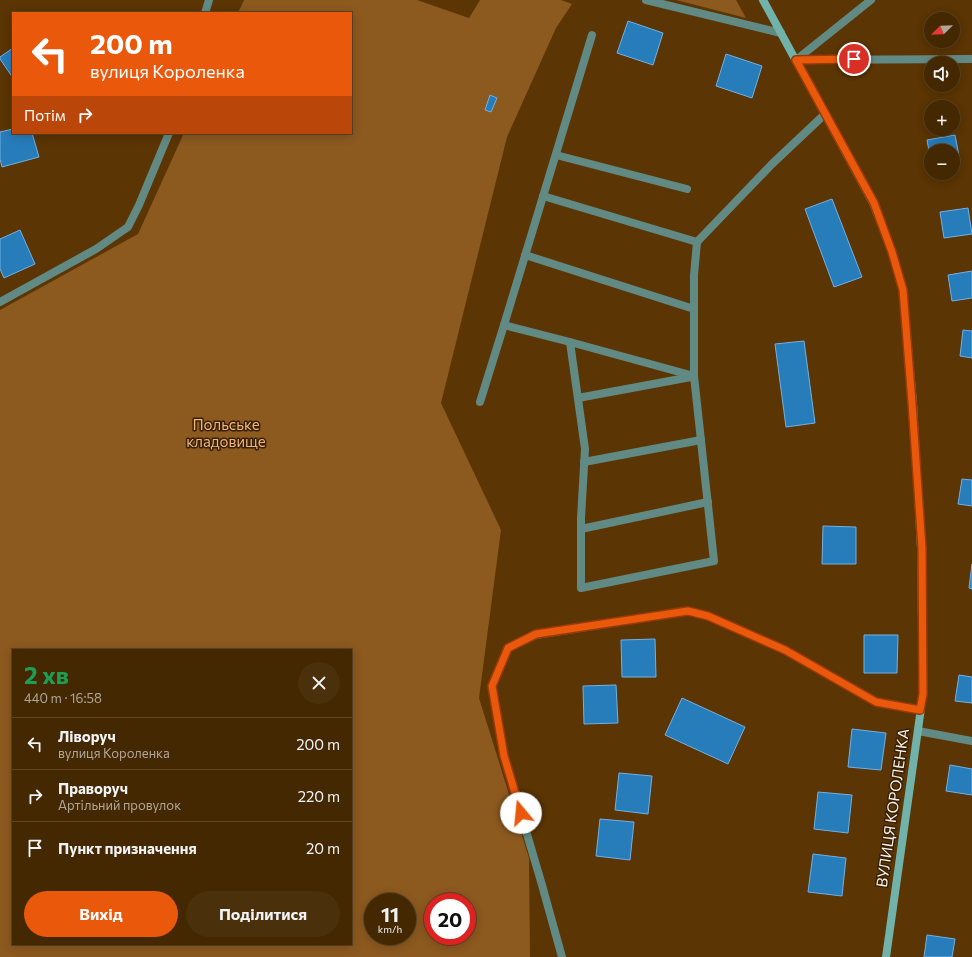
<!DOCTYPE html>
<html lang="uk">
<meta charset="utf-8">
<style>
:root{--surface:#442802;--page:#4b300c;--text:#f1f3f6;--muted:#afa699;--line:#5c4424;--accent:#ea580c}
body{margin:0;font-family:Commissioner,sans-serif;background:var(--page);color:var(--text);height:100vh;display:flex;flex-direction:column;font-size:15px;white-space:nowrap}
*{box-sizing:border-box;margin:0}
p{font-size:13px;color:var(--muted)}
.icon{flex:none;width:22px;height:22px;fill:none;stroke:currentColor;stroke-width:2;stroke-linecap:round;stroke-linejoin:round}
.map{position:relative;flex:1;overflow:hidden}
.details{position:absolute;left:12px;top:649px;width:340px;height:296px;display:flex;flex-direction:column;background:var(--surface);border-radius:0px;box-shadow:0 2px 10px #0003,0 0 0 1px var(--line)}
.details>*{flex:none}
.hud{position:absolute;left:12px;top:12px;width:340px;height:122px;border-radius:0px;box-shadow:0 2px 10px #0003,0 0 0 1px var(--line);background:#ea580c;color:#fff;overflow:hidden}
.needle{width:26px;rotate:247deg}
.tools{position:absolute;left:924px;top:12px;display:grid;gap:8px}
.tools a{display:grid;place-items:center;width:36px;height:36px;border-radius:50%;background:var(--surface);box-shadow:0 2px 10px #0003,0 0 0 1px var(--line);font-size:20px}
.speed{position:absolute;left:364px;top:893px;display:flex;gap:8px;font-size:20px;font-weight:700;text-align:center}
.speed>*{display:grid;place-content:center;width:52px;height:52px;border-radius:50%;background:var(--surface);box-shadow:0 2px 10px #0003,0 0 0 1px var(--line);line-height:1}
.speed small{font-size:10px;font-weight:400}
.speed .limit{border:6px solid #d22;background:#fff;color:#111}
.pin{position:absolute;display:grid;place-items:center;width:34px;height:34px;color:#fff;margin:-17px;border:2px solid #fff;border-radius:50%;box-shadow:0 1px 4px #0007}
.me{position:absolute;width:44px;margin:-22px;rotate:343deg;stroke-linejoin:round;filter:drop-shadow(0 0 3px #0008)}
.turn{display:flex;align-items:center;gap:14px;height:84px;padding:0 12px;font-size:18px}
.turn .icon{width:52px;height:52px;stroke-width:2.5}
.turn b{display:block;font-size:28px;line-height:34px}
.then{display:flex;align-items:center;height:38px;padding:0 12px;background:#0003;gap:8px;font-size:15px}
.round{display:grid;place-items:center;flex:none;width:42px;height:42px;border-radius:21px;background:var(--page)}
.head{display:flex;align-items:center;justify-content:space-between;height:68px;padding:0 12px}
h1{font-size:24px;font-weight:700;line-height:30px;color:#1e9e55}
.action{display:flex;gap:8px;margin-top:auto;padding:8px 12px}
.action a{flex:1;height:46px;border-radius:24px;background:var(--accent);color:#fff;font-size:16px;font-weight:700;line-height:46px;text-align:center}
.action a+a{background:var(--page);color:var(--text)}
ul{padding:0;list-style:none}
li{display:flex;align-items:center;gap:12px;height:52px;padding:0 12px;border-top:1px solid var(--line)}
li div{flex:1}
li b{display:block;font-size:15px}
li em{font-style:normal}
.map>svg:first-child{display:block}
</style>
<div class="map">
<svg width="972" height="957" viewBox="0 0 972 957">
<rect width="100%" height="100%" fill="#5b3503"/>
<g fill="#8c591f" fill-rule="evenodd">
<path d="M244,0H417L469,18L480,0H561L572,4L556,28L507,137L441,403L501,530L479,698L529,858L530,957H0V310L138,234L184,133H351V13H238ZM13,650H351V944H13ZM373,902H407V936H373ZM433,902H467V936H433Z"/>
<path d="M676,0H736L746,18Z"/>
</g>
<g fill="#277cba" stroke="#72b0e5">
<path d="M628,21L663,33L653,65L617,53Z"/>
<path d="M13,48V78L0,59V57Z"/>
<path d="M726,54L762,66L752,98L716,86Z"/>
<path d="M490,95L497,98L491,112L485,110Z"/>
<path d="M13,129V133H32L39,157L2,167L0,159V132Z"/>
<path d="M955,135L960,161L953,162V151H931V162L927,140Z"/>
<path d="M832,199L862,277L834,287L805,209Z"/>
<path d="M968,208L972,234L944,238L940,212Z"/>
<path d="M20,230L35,264L4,278L0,269V239Z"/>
<path d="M972,271V298L952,301L948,275Z"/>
<path d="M963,330L972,331V358L960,356Z"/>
<path d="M804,341L815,423L786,427L775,344Z"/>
<path d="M962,479L972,480V506L958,504Z"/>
<path d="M823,526L856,527V564H822Z"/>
<path d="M972,564V589L969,588Z"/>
<path d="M864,635H898L897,673H864Z"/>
<path d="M655,639L656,677H622L621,640Z"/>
<path d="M959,675L972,677V703L955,701Z"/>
<path d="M616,685L618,723L584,724L583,686Z"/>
<path d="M682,698L745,727L728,764L665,735Z"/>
<path d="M852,729L886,733L881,770L848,767Z"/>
<path d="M950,765L972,769V795L946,791Z"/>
<path d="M619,773L652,776L648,814L615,810Z"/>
<path d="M818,792L852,795L848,833L814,829Z"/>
<path d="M600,819L634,822L630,860L596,856Z"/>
<path d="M813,854L846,858L842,896L808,892Z"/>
<path d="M927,935L955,939L952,957H924Z"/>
</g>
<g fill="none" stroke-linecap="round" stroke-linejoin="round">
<g stroke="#628a84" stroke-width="8">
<path d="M796,60L871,0"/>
<path d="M556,155L687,189"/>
<path d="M543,196L697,242"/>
<path d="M525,255L694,309"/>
<path d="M504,325L592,35"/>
<path d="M694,376L570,342L585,449L581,518V588L714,561L694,376V275L697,242L772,164L825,114"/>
<path d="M578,398L691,377"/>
<path d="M480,402L504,325L570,342"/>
<path d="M584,462L701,440"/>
<path d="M581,529L708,502"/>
<path d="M562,957L542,885L504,756L492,686L508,648L536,635L688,611L708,616L785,650L877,702L920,710"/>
</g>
<g stroke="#628a84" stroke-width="8">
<path d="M646,0L781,33"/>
<path d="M205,13L209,0"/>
<path d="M796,60L972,59"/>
<path d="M0,302L96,249L128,227L139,205L169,133"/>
<path d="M918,731L972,741"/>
</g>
<path stroke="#71b3aa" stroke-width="8" d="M763,0L873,203L892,252L903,291L913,403L921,548L923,694L886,957"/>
</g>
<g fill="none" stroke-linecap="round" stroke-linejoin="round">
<defs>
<path id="route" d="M521,813L504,756L492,686L508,648L536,634L688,611L708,616L785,650L876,702L920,710L923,694L922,548L912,403L903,290L892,252L874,203L796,60L854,59"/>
</defs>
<use href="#route" stroke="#983908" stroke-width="10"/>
<use href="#route" stroke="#ea580c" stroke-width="7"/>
</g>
<g text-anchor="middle" stroke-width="3" stroke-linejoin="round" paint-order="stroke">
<g font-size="15" fill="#f4b472" stroke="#362008">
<text x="226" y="430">Польське<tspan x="226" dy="17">кладовище</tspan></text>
</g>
<g font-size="15" fill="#fcf0e4" stroke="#362008">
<text transform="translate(893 808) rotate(-82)" y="5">ВУЛИЦЯ КОРОЛЕНКА</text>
</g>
</g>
</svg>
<div class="tools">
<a><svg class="needle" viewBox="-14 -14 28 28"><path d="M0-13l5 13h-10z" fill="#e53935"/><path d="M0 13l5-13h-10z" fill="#afa699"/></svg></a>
<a><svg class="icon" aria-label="sound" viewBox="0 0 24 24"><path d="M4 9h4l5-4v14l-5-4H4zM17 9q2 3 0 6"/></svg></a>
<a>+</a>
<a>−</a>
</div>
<div class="speed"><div>11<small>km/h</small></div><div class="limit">20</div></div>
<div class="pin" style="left:854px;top:59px;background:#d93025"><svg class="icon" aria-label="arrive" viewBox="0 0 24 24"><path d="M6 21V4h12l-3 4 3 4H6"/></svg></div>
<svg class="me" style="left:521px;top:813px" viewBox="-20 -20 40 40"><circle r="19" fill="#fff"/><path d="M0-13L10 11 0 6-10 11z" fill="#ea580c"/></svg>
<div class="hud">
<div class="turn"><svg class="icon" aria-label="left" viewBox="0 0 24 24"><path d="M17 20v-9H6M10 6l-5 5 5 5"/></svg><div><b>200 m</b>вулиця Короленка</div></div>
<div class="then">Потім<svg class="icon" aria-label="right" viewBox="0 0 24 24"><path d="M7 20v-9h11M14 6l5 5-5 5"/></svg></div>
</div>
<section class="details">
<div class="head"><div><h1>2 хв</h1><p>440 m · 16:58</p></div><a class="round"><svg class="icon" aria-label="close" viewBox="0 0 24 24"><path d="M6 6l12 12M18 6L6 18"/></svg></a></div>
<ul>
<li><svg class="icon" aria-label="left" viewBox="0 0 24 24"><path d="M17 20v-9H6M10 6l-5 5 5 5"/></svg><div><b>Ліворуч</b><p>вулиця Короленка</p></div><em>200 m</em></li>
<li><svg class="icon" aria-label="right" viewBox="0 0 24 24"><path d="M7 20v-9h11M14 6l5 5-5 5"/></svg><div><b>Праворуч</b><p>Артільний провулок</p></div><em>220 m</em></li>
<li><svg class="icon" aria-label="arrive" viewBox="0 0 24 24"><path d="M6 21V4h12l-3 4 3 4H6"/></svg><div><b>Пункт призначення</b></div><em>20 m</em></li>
</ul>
<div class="action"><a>Вихід</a><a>Поділитися</a></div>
</section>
</div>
